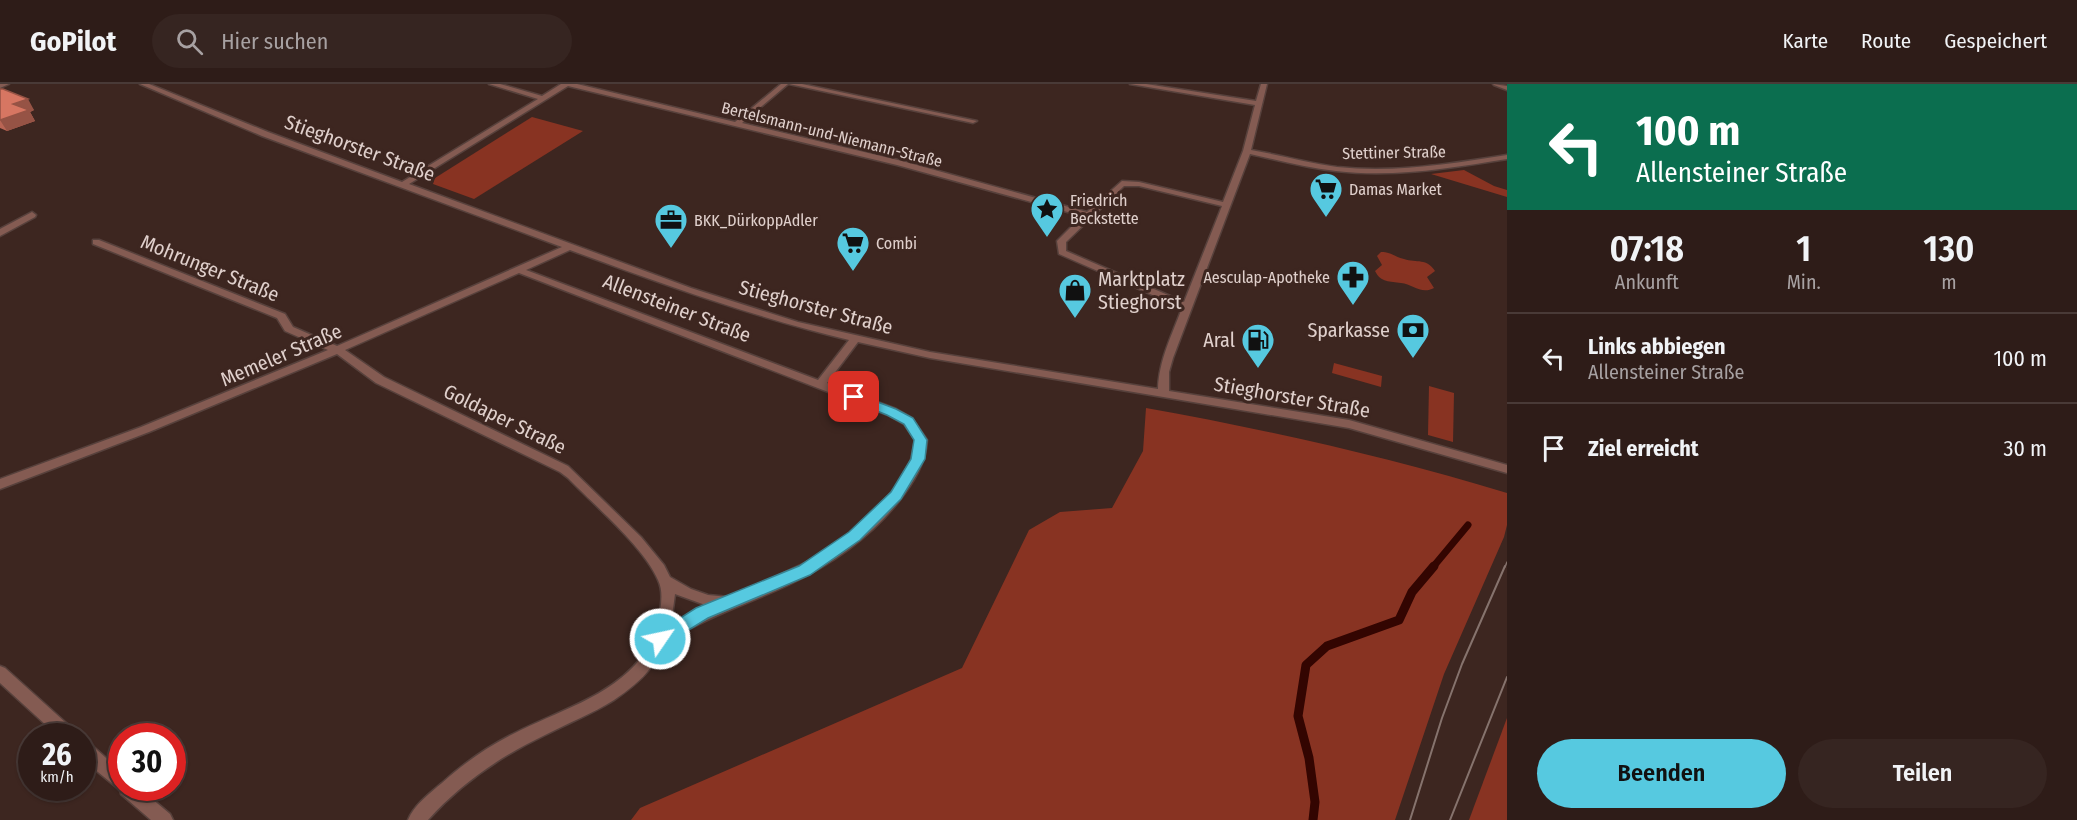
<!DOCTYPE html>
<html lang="de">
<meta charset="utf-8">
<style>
:root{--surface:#2e1c18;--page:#362521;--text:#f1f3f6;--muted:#a7a1a2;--line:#493a37;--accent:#56c9e0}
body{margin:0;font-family:"Fira Sans Condensed",sans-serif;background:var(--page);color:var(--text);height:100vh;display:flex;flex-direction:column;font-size:22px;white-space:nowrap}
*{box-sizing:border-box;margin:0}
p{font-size:20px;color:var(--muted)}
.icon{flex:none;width:33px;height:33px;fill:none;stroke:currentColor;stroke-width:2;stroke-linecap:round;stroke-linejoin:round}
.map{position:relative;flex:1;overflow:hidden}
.details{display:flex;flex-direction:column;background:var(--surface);width:570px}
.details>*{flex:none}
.hud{background:#0b6e4f;color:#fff;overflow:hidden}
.speed{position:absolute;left:18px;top:639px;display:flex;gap:12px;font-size:30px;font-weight:700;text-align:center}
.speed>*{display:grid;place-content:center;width:78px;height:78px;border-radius:50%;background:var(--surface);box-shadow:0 2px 4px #0004,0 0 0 2px var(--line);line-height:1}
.speed small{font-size:15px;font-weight:400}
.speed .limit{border:9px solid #d22;background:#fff;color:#111}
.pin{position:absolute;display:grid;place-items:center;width:51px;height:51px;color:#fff;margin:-26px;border-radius:12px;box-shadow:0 3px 9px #0006}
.me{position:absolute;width:66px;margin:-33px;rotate:56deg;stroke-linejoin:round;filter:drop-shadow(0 0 4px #0008)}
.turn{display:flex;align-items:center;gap:21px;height:126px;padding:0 30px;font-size:27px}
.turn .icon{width:78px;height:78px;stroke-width:2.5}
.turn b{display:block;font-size:42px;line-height:51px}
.eta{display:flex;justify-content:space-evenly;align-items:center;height:102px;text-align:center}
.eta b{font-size:36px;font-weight:600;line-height:42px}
.action{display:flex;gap:12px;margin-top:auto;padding:12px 30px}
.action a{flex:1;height:69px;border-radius:36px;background:var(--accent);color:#111;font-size:24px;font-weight:600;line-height:69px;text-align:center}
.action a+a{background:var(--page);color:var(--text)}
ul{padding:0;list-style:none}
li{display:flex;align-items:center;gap:18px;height:90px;padding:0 30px;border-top:2px solid var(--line)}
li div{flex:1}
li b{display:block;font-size:22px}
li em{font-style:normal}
header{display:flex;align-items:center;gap:36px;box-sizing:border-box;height:84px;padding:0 30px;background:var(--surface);border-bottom:2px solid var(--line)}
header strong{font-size:28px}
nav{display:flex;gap:33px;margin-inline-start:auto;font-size:21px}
.search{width:420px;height:54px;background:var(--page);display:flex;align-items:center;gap:15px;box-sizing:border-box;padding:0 21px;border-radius:33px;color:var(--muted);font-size:22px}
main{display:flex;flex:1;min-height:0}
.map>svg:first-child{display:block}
</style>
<header>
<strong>GoPilot</strong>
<div class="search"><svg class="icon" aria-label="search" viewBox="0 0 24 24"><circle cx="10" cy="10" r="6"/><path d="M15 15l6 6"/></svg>Hier suchen</div>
<nav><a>Karte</a><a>Route</a><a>Gespeichert</a></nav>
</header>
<main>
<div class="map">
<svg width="1507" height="736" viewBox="0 0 1507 736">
<rect width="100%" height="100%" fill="#3d2620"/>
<g fill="#832">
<path d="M532,33L583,47L474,115L433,100L435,94Z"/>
<path d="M1464,86L1494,102L1507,106V113L1431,90Z"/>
<path d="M1381,168C1391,168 1395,173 1404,175C1417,179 1427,174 1435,187L1427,193L1434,204C1421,211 1413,200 1401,199C1390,197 1381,199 1375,187L1382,181L1377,172Z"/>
<path d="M1334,279L1382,292L1381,303L1332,289Z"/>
<path d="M1429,302L1454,309L1453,358L1428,351Z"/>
<path d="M1146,324C1269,346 1388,373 1507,409V441L1504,453L1444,590L1395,736H631L640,724L962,584L1029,446L1060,428L1112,424L1143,367Z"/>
<path d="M1507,634V736H1469Z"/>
</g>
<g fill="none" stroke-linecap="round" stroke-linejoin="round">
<path stroke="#330501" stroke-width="7" d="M1433,483L1468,441"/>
<path stroke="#330501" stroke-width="9" d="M1313,736L1315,718L1309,674L1298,632L1306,581L1327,562L1399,536L1412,508L1434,482"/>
<defs>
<g id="minor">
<path d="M0,0H9L0,4Z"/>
<path d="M140,0H149L268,48L402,98L538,15L489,0H500L542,12L561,0H577L735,38L781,0H788L742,39L902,77L1087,128L1122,97L1139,98L1223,118L1243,67L1255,21L1130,0H1146L1256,17L1261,0H1267L1251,66C1280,71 1308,79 1337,83C1394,89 1451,80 1507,71V75C1451,84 1393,94 1336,87C1307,84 1278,76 1250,70L1173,274L1169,288V307L1349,336L1507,381V389L1349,344L930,274L858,258L827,299L896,325L912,334L927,356C926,379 913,399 899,417C870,454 830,481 788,501C752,518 714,530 680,550C661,562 664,567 651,583C642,596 627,607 614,616C592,630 568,639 545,651C501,672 461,699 428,736H408C414,721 430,709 442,699C463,680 487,663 513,650C555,628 611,613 641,574C650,562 654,550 658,537C661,524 664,508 658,496C644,463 594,421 568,394L560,388L376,299L337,270L149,348L0,405V395L141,343L328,266L285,247L277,234L93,160V156H99L285,230L293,243L337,262L562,163L262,52ZM568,2L897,81L1082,132L1057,157L1059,170L1182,224C1172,251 1159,276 1158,305L930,268L798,238L691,204L409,100ZM1124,102H1139L1222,122L1184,218L1066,167V158ZM570,166C662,200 754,233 849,256L818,296L526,186ZM519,189L888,331L904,340L915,356L911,376L896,403L871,431L841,456L809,477L760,500L729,513L708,511L691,505L670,493L664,481L641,453L568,382L384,293L345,266ZM675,510L708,522L671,540Z"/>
<path d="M789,0H802L977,37L973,39Z"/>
<path d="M1493,0L1507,2V6L1494,1Z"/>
<path d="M32,128L36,131L35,133L0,152V145Z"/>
<path d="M0,582L5,584L75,647L77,652H58L0,599Z"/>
<path d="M82,656L88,658L122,688V704H139L170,730L173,736H151L121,710L120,706L82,675Z"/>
</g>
</defs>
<use href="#minor" stroke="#57413c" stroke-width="3"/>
<use href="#minor" fill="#845b52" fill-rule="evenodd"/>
<path stroke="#86736d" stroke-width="1.5" d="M1505,483L1507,478"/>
<g stroke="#86736d" stroke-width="2">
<path d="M1410,736L1442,634L1462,580L1505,482"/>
<path d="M1450,736L1507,593"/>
</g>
</g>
<path fill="#b96554" d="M0,5L34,26L30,28L35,37L7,47L0,44Z"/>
<path fill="#965345" d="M28,15L34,26L30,28L35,37L7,47L0,36L13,20Z"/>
<path fill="#d77662" stroke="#965345" stroke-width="1.5" d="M0,5H3L28,15L13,20L29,26L0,36Z"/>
<path fill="#56c9e0" stroke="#388392" stroke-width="1.5" d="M854,309L896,325L913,334L927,356L925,375L901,415L860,456L810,491L708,534L666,560L660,562L655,560L652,555L655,550L696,524L799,482L849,448L891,408L911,375L914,356L904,340L887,331L849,316L847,313Z"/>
<defs>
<symbol id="supermarket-pin" viewBox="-11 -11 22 30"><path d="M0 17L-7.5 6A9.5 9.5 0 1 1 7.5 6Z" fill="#56c9e0" stroke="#3d2620"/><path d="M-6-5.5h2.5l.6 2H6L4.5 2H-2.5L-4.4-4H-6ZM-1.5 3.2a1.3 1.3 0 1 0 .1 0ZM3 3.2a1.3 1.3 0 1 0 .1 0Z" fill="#111"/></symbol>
<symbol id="sight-pin" viewBox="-11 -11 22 30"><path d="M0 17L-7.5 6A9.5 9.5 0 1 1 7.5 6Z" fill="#56c9e0" stroke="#3d2620"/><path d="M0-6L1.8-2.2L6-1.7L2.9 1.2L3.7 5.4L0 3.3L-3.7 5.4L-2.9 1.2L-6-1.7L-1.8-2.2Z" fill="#111"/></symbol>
<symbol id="office-pin" viewBox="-11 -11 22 30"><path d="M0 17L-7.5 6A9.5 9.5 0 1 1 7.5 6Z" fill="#56c9e0" stroke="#3d2620"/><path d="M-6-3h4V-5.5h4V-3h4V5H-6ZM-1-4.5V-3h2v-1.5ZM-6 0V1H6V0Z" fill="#111"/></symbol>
<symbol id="pharmacy-pin" viewBox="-11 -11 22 30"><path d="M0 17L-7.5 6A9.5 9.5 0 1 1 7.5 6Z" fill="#56c9e0" stroke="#3d2620"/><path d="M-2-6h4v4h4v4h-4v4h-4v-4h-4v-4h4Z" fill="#111"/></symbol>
<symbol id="shop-pin" viewBox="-11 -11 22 30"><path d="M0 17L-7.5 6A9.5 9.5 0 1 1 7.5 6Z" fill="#56c9e0" stroke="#3d2620"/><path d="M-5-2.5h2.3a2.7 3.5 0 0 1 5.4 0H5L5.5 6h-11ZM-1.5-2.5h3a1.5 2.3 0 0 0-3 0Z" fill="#111"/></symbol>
<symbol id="bank-pin" viewBox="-11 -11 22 30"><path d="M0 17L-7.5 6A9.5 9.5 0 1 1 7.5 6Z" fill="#56c9e0" stroke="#3d2620"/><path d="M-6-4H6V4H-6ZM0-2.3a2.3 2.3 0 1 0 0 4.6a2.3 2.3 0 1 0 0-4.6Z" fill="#111"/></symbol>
<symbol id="fuel-pin" viewBox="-11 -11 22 30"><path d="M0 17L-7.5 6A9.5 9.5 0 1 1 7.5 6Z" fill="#56c9e0" stroke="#3d2620"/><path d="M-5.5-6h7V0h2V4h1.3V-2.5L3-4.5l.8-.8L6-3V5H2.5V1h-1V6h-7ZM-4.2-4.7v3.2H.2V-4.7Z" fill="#111"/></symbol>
</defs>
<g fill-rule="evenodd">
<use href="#supermarket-pin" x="1307" y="86" width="38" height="52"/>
<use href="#sight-pin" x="1028" y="106" width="38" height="52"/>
<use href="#office-pin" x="652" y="117" width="38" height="52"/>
<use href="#supermarket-pin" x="834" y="140" width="38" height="52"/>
<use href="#pharmacy-pin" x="1334" y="174" width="38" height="52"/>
<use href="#shop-pin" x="1056" y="187" width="38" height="52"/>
<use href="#bank-pin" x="1394" y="227" width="38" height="52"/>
<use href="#fuel-pin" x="1239" y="237" width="38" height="52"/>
</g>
<g text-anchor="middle" stroke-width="6" stroke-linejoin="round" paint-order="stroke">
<g font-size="16" fill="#e0d0cc" stroke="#3d2620">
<text transform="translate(832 50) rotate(14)" y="6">Bertelsmann-und-Niemann-Straße</text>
<text transform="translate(1394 68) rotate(-1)" y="6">Stettiner Straße</text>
</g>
<g font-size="16" fill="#e0d0cc" stroke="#3d2620" text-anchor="start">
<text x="1349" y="111">Damas Market</text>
<text x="1070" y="122">Friedrich<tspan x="1070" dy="18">Beckstette</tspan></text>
<text x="694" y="142">BKK_DürkoppAdler</text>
<text x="876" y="165">Combi</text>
<text x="1330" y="199" text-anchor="end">Aesculap-Apotheke</text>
</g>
<g font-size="20" fill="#e0d0cc" stroke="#3d2620">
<text transform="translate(360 64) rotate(20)" y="7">Stieghorster Straße</text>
<text transform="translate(210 184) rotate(22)" y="7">Mohrunger Straße</text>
<text transform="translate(816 223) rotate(15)" y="7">Stieghorster Straße</text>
<text transform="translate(677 224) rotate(21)" y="7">Allensteiner Straße</text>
<text transform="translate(281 271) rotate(-23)" y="7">Memeler Straße</text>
<text transform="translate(1292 313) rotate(10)" y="7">Stieghorster Straße</text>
<text transform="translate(505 335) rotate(26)" y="7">Goldaper Straße</text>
</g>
<g font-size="20" fill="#e0d0cc" stroke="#3d2620" text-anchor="end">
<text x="1098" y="202" text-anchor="start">Marktplatz<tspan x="1098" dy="23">Stieghorst</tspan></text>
<text x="1390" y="253">Sparkasse</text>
<text x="1235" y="263">Aral</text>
</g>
</g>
</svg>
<div class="speed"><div>26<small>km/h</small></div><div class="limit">30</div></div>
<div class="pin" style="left:854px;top:313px;background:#d93025"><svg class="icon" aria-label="arrive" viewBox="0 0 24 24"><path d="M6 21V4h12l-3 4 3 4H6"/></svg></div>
<svg class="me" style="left:660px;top:555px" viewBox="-20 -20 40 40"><circle r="17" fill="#56c9e0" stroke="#fff" stroke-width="3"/><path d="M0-11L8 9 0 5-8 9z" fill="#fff"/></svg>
</div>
<section class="details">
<div class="hud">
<div class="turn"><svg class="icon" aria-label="left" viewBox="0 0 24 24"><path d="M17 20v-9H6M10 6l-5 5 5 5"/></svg><div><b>100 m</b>Allensteiner Straße</div></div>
</div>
<div class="eta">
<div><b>07:18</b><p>Ankunft</p></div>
<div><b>1</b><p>Min.</p></div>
<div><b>130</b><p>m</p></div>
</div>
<ul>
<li><svg class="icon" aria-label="left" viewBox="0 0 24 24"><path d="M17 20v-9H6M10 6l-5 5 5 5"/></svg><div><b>Links abbiegen</b><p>Allensteiner Straße</p></div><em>100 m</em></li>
<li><svg class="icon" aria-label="arrive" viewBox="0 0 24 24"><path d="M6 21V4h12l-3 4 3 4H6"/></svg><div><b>Ziel erreicht</b></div><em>30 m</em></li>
</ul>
<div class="action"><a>Beenden</a><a>Teilen</a></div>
</section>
</main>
